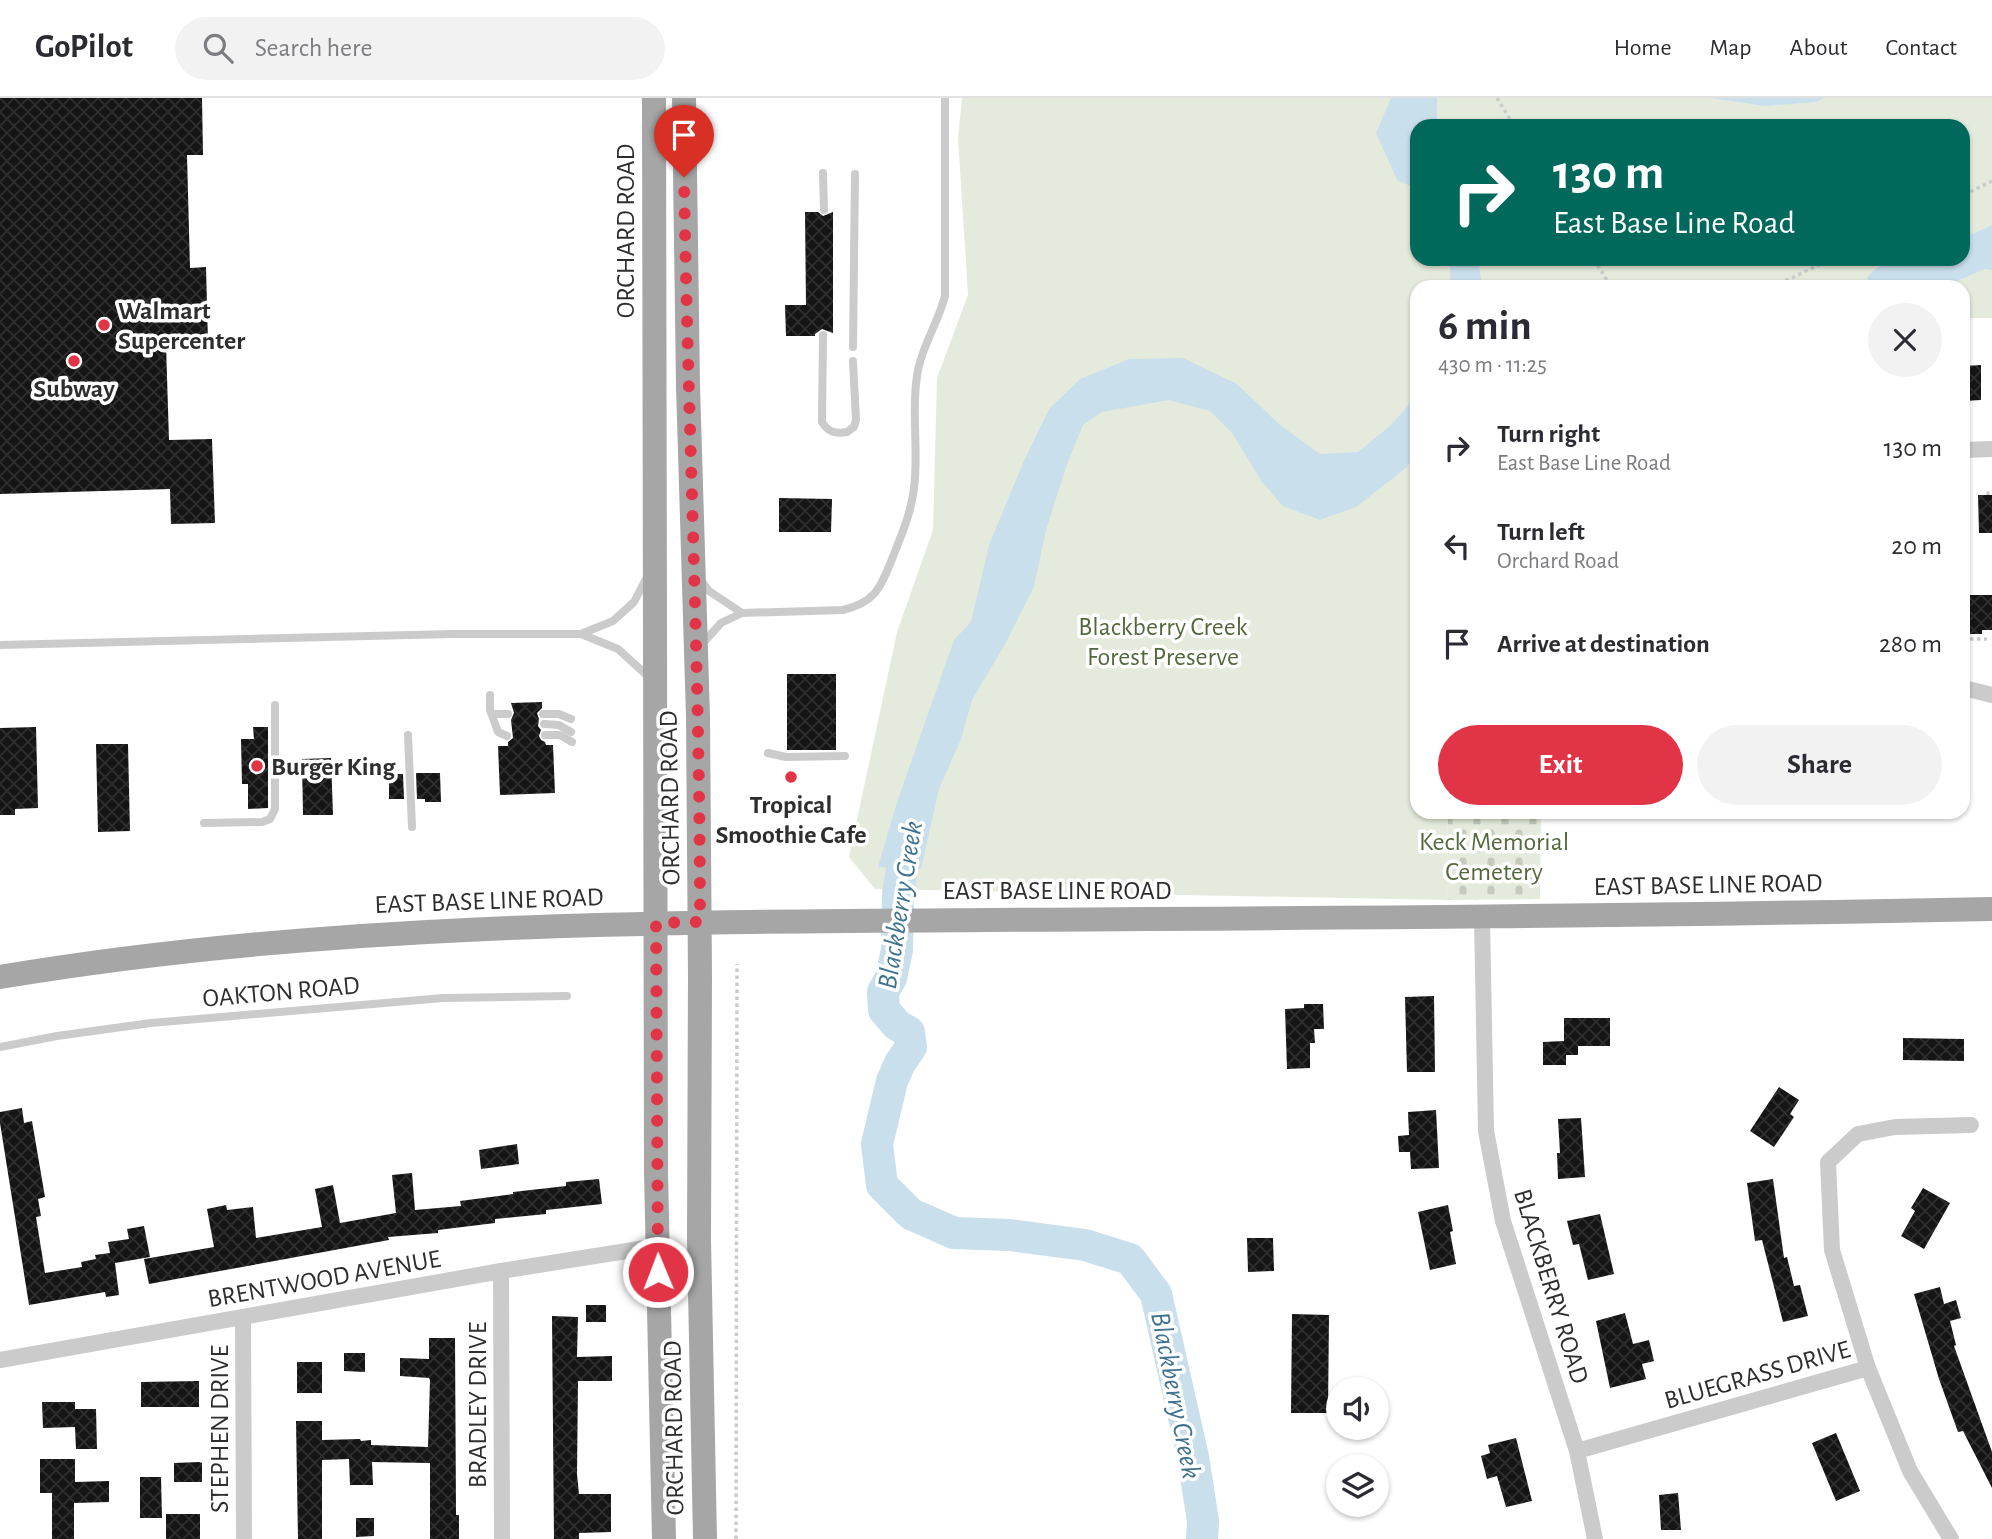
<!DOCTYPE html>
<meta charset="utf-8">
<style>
:root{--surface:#fff;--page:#f2f2f3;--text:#2b2b33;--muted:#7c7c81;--line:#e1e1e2;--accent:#e13547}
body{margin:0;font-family:"Alegreya Sans",sans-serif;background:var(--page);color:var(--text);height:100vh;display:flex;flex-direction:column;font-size:26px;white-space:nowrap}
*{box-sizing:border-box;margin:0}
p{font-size:23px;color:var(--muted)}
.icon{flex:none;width:38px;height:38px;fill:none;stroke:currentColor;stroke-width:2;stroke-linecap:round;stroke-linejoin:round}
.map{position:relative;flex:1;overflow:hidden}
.side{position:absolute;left:1410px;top:182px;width:560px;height:539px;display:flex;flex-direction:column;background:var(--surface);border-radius:21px;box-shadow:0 2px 5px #0004}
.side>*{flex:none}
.banner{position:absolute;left:1410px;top:21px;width:560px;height:147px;border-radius:21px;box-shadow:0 2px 5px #0004;background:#00695c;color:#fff;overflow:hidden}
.fabs{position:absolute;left:1326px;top:1279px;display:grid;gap:14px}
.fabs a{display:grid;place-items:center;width:63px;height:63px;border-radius:50%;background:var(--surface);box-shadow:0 2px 5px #0004;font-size:35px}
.pin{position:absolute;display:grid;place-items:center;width:60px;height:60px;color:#fff;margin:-72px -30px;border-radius:50% 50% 50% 0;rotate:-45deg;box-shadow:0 0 7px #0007}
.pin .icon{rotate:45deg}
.me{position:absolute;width:77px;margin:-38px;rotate:359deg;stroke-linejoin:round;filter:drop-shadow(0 0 5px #0008)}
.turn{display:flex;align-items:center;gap:24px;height:147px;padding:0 28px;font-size:32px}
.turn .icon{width:91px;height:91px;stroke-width:2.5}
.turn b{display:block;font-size:49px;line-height:60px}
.round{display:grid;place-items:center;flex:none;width:74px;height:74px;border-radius:37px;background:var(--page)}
.overview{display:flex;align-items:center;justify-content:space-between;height:119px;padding:0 28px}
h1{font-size:42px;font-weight:700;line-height:52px}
.button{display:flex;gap:14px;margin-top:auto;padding:14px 28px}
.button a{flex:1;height:80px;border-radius:42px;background:var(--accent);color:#fff;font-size:28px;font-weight:700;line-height:80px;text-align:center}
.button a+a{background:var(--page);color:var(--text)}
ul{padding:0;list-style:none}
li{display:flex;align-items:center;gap:21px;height:98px;padding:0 28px}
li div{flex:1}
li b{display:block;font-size:26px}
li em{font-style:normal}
header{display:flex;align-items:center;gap:42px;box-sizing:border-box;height:98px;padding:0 35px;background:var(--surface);border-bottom:2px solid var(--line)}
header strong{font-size:33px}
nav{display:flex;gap:38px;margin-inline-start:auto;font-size:24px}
.search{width:490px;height:63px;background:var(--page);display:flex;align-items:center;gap:18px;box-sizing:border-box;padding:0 24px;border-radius:38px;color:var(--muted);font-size:26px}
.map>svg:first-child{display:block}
</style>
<header>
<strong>GoPilot</strong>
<div class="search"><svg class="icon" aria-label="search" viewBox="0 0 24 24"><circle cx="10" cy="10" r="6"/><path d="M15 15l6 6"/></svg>Search here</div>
<nav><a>Home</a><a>Map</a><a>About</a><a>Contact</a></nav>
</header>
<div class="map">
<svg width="1992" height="1441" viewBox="0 0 1992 1441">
<defs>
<pattern id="cemetery-stones" width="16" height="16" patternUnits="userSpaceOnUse" patternTransform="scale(1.75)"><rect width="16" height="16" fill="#e5ebdc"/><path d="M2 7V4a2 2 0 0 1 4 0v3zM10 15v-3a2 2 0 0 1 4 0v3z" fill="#c5cabd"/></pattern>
<pattern id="building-cross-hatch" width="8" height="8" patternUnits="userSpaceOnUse" patternTransform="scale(1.75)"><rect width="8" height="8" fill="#151515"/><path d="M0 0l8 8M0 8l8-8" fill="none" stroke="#2f2f2f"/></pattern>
</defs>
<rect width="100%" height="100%" fill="#fff"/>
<path fill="url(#cemetery-stones)" d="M1448,714H1541L1540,801L1447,802Z"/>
<path fill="#e5ebdc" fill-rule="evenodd" d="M962,0H1992V220H1964V189H1418V714H1448L1447,802L875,791L849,759L897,534L933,432L937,280L968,197L958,40ZM1418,28H1964V161H1418Z"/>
<g fill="#c9dfeb">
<path d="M1391,0H1437V28H1418L1417,91L1397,82L1376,35Z"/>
<path d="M1711,0H1824L1816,4L1765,8Z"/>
<path d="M1992,127V172L1985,171L1952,185L1871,186L1867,180C1887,152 1933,161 1964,161V138H1968Z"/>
<path d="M1449,161H1478L1482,189H1451Z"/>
<path d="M1183,260L1237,286L1279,326L1320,356L1358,354L1391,327L1417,297V356L1406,370L1356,409L1320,422L1283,408L1262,384L1232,335L1210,313L1169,302L1102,314L1083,327L1067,366L1046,432L1034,489L1004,548L972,602L961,641L939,691L921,771L878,769L897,704L954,542L971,524L989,447L1023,365L1049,311L1080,281L1129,261Z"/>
</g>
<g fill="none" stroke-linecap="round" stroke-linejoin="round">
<path stroke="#c9dfeb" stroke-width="32" d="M909,727L898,796L897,852L891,880L883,894L884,912L897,927L909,934L911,949L900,965L892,983L877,1046L882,1087L911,1116L954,1135L1009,1137L1085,1147L1130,1161L1156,1196L1193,1359L1203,1423L1202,1441"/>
</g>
<g fill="url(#building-cross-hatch)">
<path d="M0,0H202L203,57H187L190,170L206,169L208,245L166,247L169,342L212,341L215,425L171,426L170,391L0,396Z"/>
<path d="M805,114H818L823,118L833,114V235L822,231L815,236V238H786L785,207H806Z"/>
<path d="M1981,267V302L1964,303V268Z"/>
<path d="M1978,397H1992V435H1979Z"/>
<path d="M779,400L832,401L831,434H779Z"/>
<path d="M1964,497H1992V532H1982V536H1964Z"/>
<rect x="787" y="576" width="49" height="76"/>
<path d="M542,604V610L537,615L539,621L538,628L541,632L539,638L541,642L545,644L546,647H553L555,695L500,697L498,648H508V644L513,640L511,622L514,615L511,605Z"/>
<path d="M36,629L38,710L15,711V717H0V630Z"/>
<path d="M253,629H268V710L248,711V686H242L241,641H254Z"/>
<path d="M96,646H128L130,733L98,734Z"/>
<path d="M331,660L333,717H303L302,661Z"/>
<path d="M416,675H440L441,704H425V701H417Z"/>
<path d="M389,676H403L404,701H389Z"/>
<path d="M1434,898L1435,974H1407L1405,899Z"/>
<path d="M1304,906H1323L1324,931H1314L1315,945H1310V970L1287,971L1285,911L1304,910Z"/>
<path d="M1564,920H1610V948H1578V957H1566V967H1543V944L1564,943Z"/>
<path d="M1903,940L1964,941V963L1903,962Z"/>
<path d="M1779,989L1799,1002L1790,1016L1794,1019L1774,1049L1750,1033Z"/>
<path d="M22,1010L24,1025L32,1023L45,1099L38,1101L41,1118L36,1119L45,1175L82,1169L81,1164L96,1161L95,1157L110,1155L108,1144L129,1141L127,1131L144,1128L150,1159L115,1165L119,1197L106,1199L105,1194L29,1207L0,1025V1014Z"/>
<path d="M1436,1012L1439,1070L1411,1071L1410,1054H1399L1398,1038L1409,1037L1408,1014Z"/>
<path d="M1581,1020L1585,1079L1558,1081L1557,1055H1560L1558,1021Z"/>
<path d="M517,1046L519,1066L481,1071L479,1052Z"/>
<path d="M412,1075L415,1112L461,1108L460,1103L513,1096V1094L566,1088V1084L599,1081L602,1106L546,1112V1116L495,1121V1125L438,1132V1135L388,1139L389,1142L149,1186L144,1161L214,1149L207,1111L226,1107L227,1112L253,1109L256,1140L322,1129L315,1091L333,1087L340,1125L396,1115L392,1077Z"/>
<path d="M1773,1081L1784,1160L1787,1159L1794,1188L1800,1187L1808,1218L1783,1224L1762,1142L1755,1143L1747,1085Z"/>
<path d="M1923,1090L1950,1105L1924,1151L1901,1138L1915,1113L1911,1110Z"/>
<path d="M1448,1107L1453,1133L1450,1134L1456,1166L1430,1172L1418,1114Z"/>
<path d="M1600,1116L1614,1176L1588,1182L1579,1146L1573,1147L1567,1123Z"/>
<path d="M1247,1140H1273L1274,1173L1248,1174Z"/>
<path d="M1940,1189L1944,1206L1956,1202L1961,1220L1950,1223L1956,1247L1954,1248L1992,1354V1390L1963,1333L1958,1334L1939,1281L1914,1196Z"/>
<rect x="586" y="1207" width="20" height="17"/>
<path d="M1625,1215L1633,1246L1649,1242L1654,1263L1642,1266L1646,1281L1610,1290L1596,1223Z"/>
<path d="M1292,1216L1329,1217L1328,1315H1291Z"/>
<path d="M552,1218L578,1219L577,1259L612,1258V1283H578L577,1376L579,1396H611V1434L579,1435V1441H554Z"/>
<path d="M429,1240H455L456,1417H459V1441H430V1365L372,1364L373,1387H350L349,1361L322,1362V1441H298L296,1323H322V1342L360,1341L361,1343L371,1342V1347L428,1349L430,1282L429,1280L400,1278V1260L429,1261Z"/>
<path d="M344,1255H365V1274L344,1273Z"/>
<rect x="297" y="1264" width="25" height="31"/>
<path d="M199,1283V1309H141V1284Z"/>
<path d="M42,1304H75V1311H96L97,1351H76L75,1329L43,1330Z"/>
<path d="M1836,1335L1860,1393L1836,1403L1812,1345Z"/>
<path d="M1516,1340L1532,1403L1506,1409L1497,1378L1487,1381L1481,1358L1490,1355L1488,1347Z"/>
<path d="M40,1361H75V1384L109,1383V1404L74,1405V1441H52V1395H40Z"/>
<path d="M199,1364L202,1365V1384H174V1365Z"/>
<path d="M140,1379H161L162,1420H140Z"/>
<path d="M1678,1395L1681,1432H1661L1659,1397Z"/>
<rect x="166" y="1416" width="34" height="25"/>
<path d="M356,1420H374V1438L356,1439Z"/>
</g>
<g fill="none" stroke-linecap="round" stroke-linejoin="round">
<g stroke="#cbcbcb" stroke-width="3.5" stroke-dasharray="3.5 3.5" stroke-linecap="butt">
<path d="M1497,0L1514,28"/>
<path d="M1964,97L1992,83"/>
<path d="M1594,161L1611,189"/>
<path d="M1773,189L1831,161"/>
<path d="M1964,308L1968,305V302"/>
<path d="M1988,397V395H1992"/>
<path d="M1968,536V541H1987"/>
<path d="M736,1441L737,866"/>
</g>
<g stroke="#cbcbcb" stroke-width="8">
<path d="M823,75L824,112"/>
<path d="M823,237L822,324C828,334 835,336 847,334L854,329L856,322L853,263"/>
<path d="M853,249L855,76"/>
<path d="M701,482L709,493L742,515"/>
<path d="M581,536L618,551L651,581"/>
<path d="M703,545L721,525L742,515L843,512C876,504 880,490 892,461C901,438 911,416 914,390C919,353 911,315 917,278C921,250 938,225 945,198V0"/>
<path d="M0,547L452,536H581L613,523L634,504L647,479"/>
<path d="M490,597V612L498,634L507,638"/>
<path d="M492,616H508"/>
<path d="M543,616H559L571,621"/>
<path d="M544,626L559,627L571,634"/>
<path d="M408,637L412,729"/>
<path d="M545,637H560L572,644"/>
<path d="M768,655L786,659L845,658"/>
<path d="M204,725L262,724L270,721L275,711V607"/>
<path d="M0,949L57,938L151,925L443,900L567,898"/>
</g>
<g stroke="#cbcbcb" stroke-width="16">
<path d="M1964,352L1992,351"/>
<path d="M1964,590L1992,597"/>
<path d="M1482,819L1486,1033L1503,1123L1577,1353L1595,1441"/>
<path d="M501,1173L502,1441"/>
<path d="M243,1220L244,1441"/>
<path d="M0,1262L501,1173L658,1148"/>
<path d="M1577,1353L1868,1270"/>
<path d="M1951,1441L1910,1373L1868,1270L1832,1152L1828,1064L1858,1036L1895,1029L1971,1027"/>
</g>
<g stroke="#a6a6a6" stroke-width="24">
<path d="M654,0L656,1074L664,1441"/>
<path d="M684,0L688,288L698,619L700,878L699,1142L705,1441"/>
<path d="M0,879C327,824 659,824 990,822C1324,820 1658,818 1992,811"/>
</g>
</g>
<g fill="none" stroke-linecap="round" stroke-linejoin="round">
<path stroke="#e13547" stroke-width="12" stroke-dasharray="0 21.6" d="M658,1174L656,825L700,824C700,576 688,327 684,79"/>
</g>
<g fill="#e13547" stroke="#fff" stroke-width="2.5">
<circle cx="104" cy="227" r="7"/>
<circle cx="74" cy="263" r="7"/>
<circle cx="257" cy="668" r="7"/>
<circle cx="791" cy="679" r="7"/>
</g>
<g text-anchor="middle" stroke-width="7" stroke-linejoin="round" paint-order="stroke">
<g font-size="26" fill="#2e2e2e" stroke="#fff">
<text transform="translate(625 133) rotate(-90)" y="9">ORCHARD ROAD</text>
<text transform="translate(669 700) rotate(-91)" y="9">ORCHARD ROAD</text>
<text transform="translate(1708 786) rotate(-1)" y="9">EAST BASE LINE ROAD</text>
<text x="1057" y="801">EAST BASE LINE ROAD</text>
<text transform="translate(489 802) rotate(-2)" y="9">EAST BASE LINE ROAD</text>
<text transform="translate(281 893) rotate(-5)" y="9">OAKTON ROAD</text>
<text transform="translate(324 1180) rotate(-10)" y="9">BRENTWOOD AVENUE</text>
<text transform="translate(1552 1188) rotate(73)" y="9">BLACKBERRY ROAD</text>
<text transform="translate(1757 1276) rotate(-16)" y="9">BLUEGRASS DRIVE</text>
<text transform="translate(477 1307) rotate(-90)" y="9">BRADLEY DRIVE</text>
<text transform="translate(673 1330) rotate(-91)" y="9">ORCHARD ROAD</text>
<text transform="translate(219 1331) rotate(-90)" y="9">STEPHEN DRIVE</text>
</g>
<g font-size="26" font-weight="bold" fill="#2e2e2e" stroke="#fff" text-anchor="start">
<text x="118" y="221">Walmart<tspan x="118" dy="30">Supercenter</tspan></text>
<text x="74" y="299" text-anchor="middle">Subway</text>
<text x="271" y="677">Burger King</text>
<text x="791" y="715" text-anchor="middle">Tropical<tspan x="791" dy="30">Smoothie Cafe</tspan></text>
</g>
<g font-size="26" fill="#53693d" stroke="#fff">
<text x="1163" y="537">Blackberry Creek<tspan x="1163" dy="30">Forest Preserve</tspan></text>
<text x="1494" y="752">Keck Memorial<tspan x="1494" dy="30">Cemetery</tspan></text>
</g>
<g font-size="28" font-style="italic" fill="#3e728e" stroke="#fff">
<text transform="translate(899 807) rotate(-81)" y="10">Blackberry Creek</text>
<text transform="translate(1177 1297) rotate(79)" y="10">Blackberry Creek</text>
</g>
</g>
</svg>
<div class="fabs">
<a><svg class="icon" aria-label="sound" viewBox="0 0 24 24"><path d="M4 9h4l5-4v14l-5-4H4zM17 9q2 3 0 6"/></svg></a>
<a><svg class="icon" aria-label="layers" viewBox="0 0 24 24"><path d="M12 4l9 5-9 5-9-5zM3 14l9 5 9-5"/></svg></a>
</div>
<div class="pin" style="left:684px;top:79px;background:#d93025"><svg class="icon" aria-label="arrive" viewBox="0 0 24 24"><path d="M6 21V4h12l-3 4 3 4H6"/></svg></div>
<svg class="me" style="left:658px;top:1174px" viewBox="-20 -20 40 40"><circle r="17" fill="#e13547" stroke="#fff" stroke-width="3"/><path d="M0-11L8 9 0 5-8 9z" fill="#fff"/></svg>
<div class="banner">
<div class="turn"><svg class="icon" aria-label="right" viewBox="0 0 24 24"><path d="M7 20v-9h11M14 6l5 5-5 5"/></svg><div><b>130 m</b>East Base Line Road</div></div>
</div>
<section class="side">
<div class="overview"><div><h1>6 min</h1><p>430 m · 11:25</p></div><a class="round"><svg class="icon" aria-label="close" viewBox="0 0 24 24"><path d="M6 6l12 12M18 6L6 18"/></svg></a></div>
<ul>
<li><svg class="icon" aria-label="right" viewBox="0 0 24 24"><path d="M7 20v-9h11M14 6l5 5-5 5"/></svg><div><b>Turn right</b><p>East Base Line Road</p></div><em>130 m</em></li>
<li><svg class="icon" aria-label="left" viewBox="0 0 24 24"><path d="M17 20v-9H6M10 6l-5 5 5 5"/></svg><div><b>Turn left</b><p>Orchard Road</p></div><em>20 m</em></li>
<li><svg class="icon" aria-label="arrive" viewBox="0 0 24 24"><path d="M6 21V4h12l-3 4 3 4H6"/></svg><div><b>Arrive at destination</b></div><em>280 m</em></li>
</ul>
<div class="button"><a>Exit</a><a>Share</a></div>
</section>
</div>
